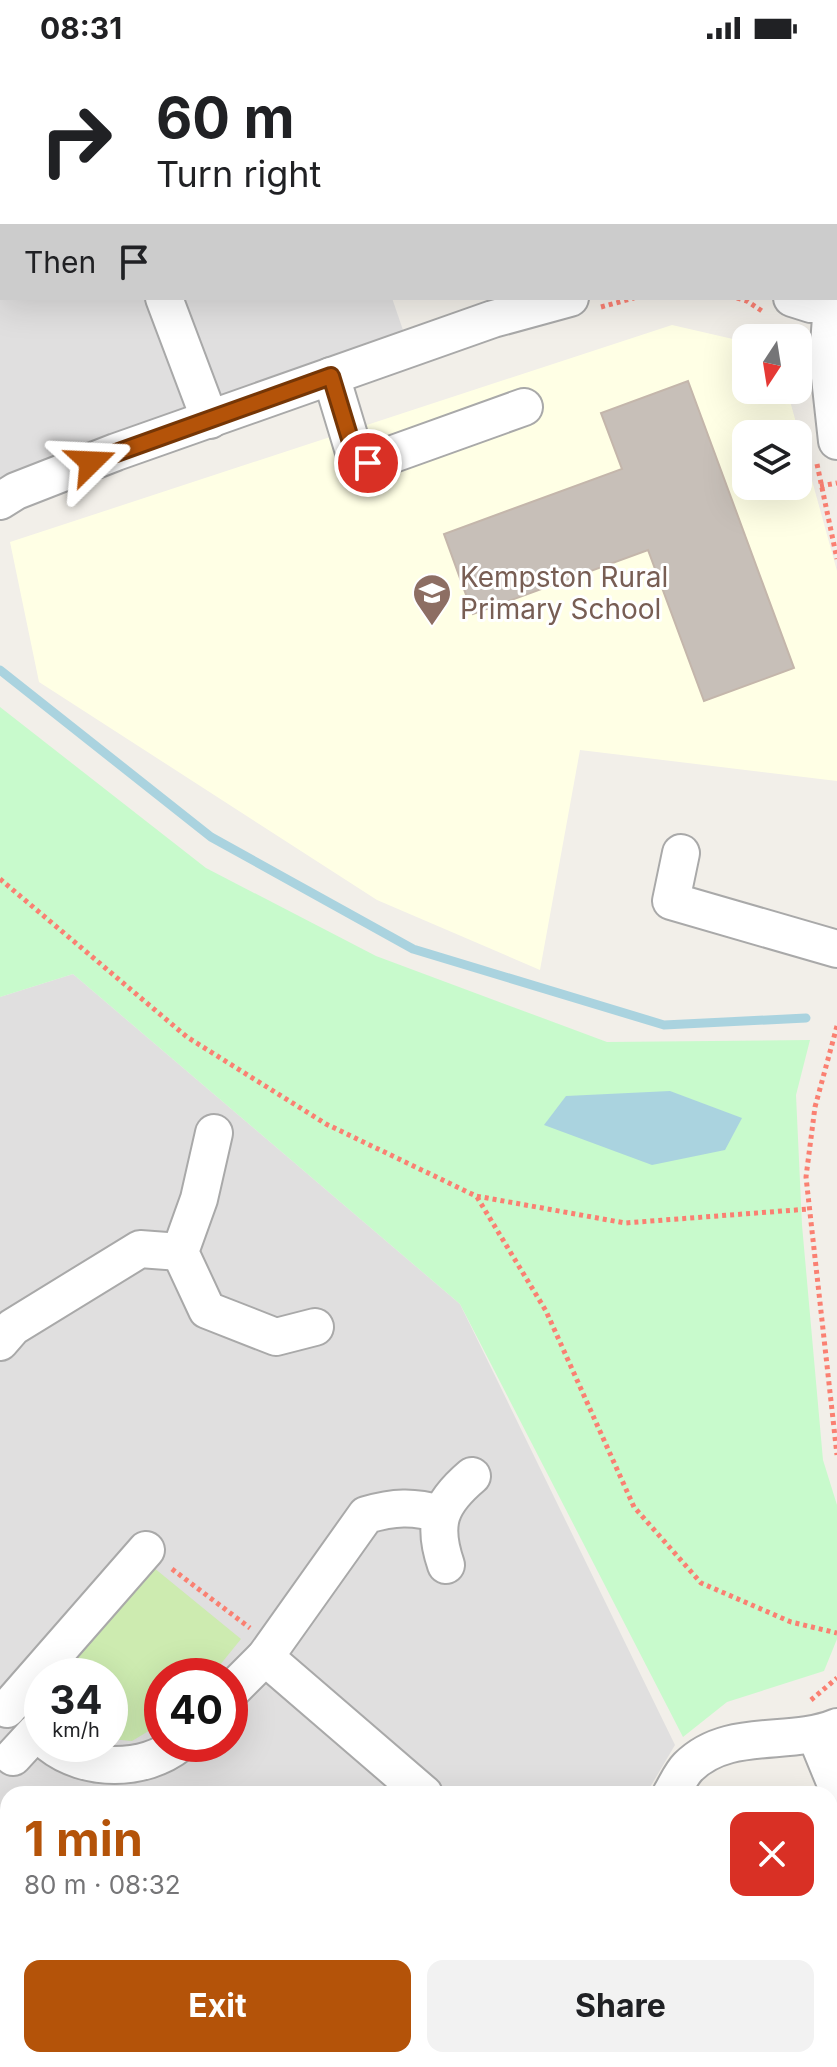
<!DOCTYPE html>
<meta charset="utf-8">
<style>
:root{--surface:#fff;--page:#f2f2f2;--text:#202124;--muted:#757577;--accent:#b45309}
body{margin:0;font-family:Inter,sans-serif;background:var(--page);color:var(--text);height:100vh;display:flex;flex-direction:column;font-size:30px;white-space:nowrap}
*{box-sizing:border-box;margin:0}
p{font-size:26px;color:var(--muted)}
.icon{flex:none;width:44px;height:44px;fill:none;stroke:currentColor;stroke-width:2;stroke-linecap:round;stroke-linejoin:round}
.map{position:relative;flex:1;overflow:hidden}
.sheet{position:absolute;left:0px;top:1730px;width:838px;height:282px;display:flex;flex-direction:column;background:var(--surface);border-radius:24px 24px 0 0;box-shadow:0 8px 32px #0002}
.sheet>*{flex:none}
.top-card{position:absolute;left:0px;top:0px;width:838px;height:244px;box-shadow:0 8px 32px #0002;background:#fff;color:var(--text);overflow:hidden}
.needle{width:52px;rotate:192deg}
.buttons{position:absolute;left:732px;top:268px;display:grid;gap:16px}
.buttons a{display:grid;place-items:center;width:80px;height:80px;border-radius:16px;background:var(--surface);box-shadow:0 8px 32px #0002;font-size:40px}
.speed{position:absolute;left:24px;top:1602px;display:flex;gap:16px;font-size:40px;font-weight:700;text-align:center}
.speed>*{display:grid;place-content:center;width:104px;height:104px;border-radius:50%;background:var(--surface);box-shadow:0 8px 32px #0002;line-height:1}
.speed small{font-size:20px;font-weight:400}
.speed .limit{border:12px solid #d22;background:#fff;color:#111}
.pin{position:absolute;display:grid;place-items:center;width:68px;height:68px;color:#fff;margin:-34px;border:4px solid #fff;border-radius:50%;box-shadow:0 2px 8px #0007}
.me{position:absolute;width:88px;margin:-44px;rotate:69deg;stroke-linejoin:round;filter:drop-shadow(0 0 6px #0008)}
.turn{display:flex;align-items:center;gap:28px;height:168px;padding:0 24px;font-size:36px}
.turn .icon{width:104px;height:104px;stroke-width:2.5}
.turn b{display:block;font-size:56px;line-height:68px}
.then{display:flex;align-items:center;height:76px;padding:0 24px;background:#0003;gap:16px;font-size:30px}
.round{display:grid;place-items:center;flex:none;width:84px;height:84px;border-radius:16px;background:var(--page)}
.overview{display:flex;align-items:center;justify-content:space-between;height:136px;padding:0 24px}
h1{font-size:48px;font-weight:700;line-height:60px;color:var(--accent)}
.cta{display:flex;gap:16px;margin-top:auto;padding:16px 24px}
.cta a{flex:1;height:92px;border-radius:16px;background:var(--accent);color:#fff;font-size:32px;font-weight:700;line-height:92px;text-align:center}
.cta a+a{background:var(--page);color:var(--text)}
.status{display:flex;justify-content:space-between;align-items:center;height:56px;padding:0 40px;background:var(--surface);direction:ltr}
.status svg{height:22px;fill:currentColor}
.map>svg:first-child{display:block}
</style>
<div class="status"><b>08:31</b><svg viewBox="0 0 49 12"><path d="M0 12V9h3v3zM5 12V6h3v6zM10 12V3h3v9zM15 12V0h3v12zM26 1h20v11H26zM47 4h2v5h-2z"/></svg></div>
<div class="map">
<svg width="837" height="2011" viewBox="0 0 837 2011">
<rect width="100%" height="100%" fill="#f2efe9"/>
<g fill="#e0dfdf" fill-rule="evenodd">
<path d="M0,0L309,2H2V242H392L404,277L0,438Z"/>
<path d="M402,0H837V118L836,2Z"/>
<path d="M73,918L460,1248L675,1689L646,1738H8V1991L0,1985V941ZM42,1620H110V1688H42ZM162,1620H230V1688H162Z"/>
<path d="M25,2004H442L435,2011H34Z"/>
</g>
<path fill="#ffffe5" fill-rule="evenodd" d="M672,269L746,286V334H787L837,515V725L580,694L540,914L377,844L39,626L10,486ZM746,378H798V430H746Z"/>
<path fill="#cdebb0" d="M148,1507L241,1583L211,1620H162V1667L132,1685L110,1683V1620H55Z"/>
<path fill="#c8facc" d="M0,651L206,812L376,900L607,986L810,984L796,1039L802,1169L823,1404L837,1449V1583L824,1615L727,1646L683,1681L460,1248L73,918L0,941Z"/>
<path fill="#aad3df" d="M670,1035L742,1062L725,1094L652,1109L544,1069L566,1040Z"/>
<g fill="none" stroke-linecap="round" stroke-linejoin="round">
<path stroke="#aad3df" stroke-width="9" d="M0,614L211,781L413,893L664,969L806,962"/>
</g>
<path fill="#c7bfb8" stroke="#c4b6ab" stroke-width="2" d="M688,325L794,612L704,645L648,494L473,558L444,478L622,413L601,357Z"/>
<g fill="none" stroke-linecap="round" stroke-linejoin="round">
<defs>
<g id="minor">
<path d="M76,0V2"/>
<path d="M444,0V2"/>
<path d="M532,0V2"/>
<path d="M643,0V2"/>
<path d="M787,0V2"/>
<path d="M836,132L837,133"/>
<path d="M0,159L2,158"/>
<path d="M164,242L210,364"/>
<path d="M792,242L811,248L837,246"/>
<path d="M832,247L828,303L837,385"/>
<path d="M331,320L354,396L368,407L524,351"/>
<path d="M0,445L16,435L116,396L493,263L570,242"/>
<path d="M681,797L671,845L837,893"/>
<path d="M214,1077L199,1143L180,1196L207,1254L276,1281L315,1271"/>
<path d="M0,1286L13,1271L140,1193L180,1196"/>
<path d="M446,1509C432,1468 439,1448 472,1420"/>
<path d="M265,1601L424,1738"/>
<path d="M230,1636L265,1601L366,1459C394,1451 413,1450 440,1458"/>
<path d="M7,1653L146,1494"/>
<path d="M816,1680L837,1731"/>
<path d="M50,1688C85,1716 144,1716 179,1688"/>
<path d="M13,1701L36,1676"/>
<path d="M671,1738C676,1730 681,1718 688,1711C728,1671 789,1691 837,1671"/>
<path d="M0,1902L8,1893"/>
<path d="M0,1957L8,1965"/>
<path d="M468,2011L474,2004"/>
</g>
</defs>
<use href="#minor" stroke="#a9a9a9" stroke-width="40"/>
<g stroke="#fa8072" stroke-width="5" stroke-dasharray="4 4" stroke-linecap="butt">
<path d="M375,0L376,2"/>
<path d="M751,0V2"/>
<path d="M836,62L837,63"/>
<path d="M836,67L837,69"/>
<path d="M737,242L747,245L762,255"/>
<path d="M601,251L634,242"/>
<path d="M817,408L837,503"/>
<path d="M820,430L837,427"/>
<path d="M0,823L187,981L326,1068L476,1140L625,1167L809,1153"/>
<path d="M837,970L815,1051L806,1121L837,1399"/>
<path d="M477,1141L546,1255L634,1451L701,1527L791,1566L837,1577"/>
<path d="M172,1513L250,1572"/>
<path d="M811,1644L837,1622"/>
<path d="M18,2011L19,2004"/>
</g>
<use href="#minor" stroke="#fff" stroke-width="36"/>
</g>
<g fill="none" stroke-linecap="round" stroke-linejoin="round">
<defs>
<path id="route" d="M91,406L331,320L354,396L368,407"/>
</defs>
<use href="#route" stroke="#753606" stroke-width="20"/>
<use href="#route" stroke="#b45309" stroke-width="14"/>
</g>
<defs>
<symbol id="school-pin" viewBox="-11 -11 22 30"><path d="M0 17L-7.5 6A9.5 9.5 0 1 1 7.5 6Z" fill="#8d6e63" stroke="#fff"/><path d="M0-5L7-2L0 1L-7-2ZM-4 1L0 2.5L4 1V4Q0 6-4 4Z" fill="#fff"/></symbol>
</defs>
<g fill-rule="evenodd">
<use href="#school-pin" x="410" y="515" width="44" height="60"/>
</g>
<g text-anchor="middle" stroke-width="6" stroke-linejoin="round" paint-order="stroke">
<g font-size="28" fill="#785e54" stroke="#fff" text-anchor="start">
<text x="460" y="531">Kempston Rural<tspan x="460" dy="32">Primary School</tspan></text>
</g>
</g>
</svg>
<div class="buttons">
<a><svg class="needle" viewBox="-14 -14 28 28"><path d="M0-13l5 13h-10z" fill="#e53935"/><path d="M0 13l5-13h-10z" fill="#757577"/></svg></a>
<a><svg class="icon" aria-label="layers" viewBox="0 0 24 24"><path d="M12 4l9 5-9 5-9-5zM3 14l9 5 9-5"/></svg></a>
</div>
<div class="speed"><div>34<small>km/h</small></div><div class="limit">40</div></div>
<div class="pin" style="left:368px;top:407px;background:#d93025"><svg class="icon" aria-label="arrive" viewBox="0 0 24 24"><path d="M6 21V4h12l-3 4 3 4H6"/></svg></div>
<svg class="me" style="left:91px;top:406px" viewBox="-20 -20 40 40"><path d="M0-17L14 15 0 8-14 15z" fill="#b45309" stroke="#fff" stroke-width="4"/></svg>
<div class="top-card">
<div class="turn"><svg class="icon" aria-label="right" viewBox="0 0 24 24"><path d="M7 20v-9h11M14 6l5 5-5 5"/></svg><div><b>60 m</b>Turn right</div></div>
<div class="then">Then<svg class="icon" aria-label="arrive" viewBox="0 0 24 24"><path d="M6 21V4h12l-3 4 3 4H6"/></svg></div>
</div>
<section class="sheet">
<div class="overview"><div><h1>1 min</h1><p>80 m · 08:32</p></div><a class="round" style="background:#d93025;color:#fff"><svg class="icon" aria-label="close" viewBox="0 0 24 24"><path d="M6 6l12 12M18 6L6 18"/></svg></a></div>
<div class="cta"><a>Exit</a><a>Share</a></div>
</section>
</div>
